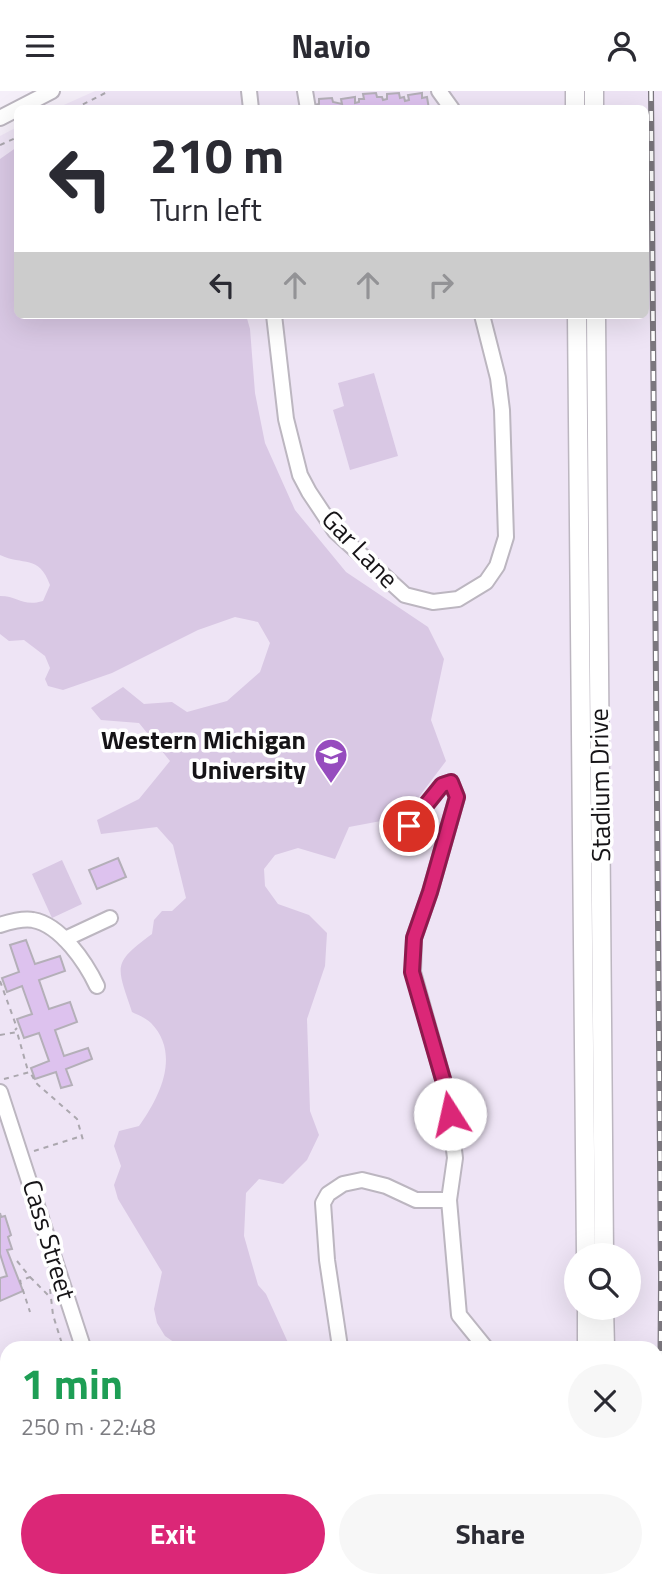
<!DOCTYPE html>
<meta charset="utf-8">
<style>
:root{--surface:#fff;--page:#f7f7f7;--text:#2b2b33;--muted:#7c7c81;--accent:#db2777}
body{margin:0;font-family:"Titillium Web",sans-serif;background:var(--page);color:var(--text);height:100vh;display:flex;flex-direction:column;font-size:26px;white-space:nowrap}
*{box-sizing:border-box;margin:0}
p{font-size:23px;color:var(--muted)}
.icon{flex:none;width:38px;height:38px;fill:none;stroke:currentColor;stroke-width:2;stroke-linecap:round;stroke-linejoin:round}
.map{position:relative;flex:1;overflow:hidden}
.details{position:absolute;left:0px;top:1250px;width:663px;height:247px;display:flex;flex-direction:column;background:var(--surface);border-radius:21px 21px 0 0;box-shadow:0 7px 28px #0002}
.details>*{flex:none}
.guide{position:absolute;left:14px;top:14px;width:635px;height:214px;border-radius:10px;box-shadow:0 7px 28px #0002;background:#fff;color:var(--text);overflow:hidden}
.buttons{position:absolute;left:564px;top:1152px;display:grid;gap:14px}
.buttons a{display:grid;place-items:center;width:77px;height:77px;border-radius:50%;background:var(--surface);box-shadow:0 7px 28px #0002;font-size:35px}
.pin{position:absolute;display:grid;place-items:center;width:60px;height:60px;color:#fff;margin:-30px;border:4px solid #fff;border-radius:50%;box-shadow:0 2px 7px #0007}
.me{position:absolute;width:77px;margin:-38px;rotate:350deg;stroke-linejoin:round;filter:drop-shadow(0 0 5px #0008)}
.turn{display:flex;align-items:center;gap:24px;height:147px;padding:0 21px;font-size:32px}
.turn .icon{width:91px;height:91px;stroke-width:2.5}
.turn b{display:block;font-size:49px;line-height:60px}
.lanes{display:flex;align-items:center;height:66px;padding:0 21px;background:#0003;justify-content:center;gap:35px;direction:ltr}
.lanes .off{opacity:.35}
.round{display:grid;place-items:center;flex:none;width:74px;height:74px;border-radius:37px;background:var(--page)}
.headline{display:flex;align-items:center;justify-content:space-between;height:119px;padding:0 21px}
h1{font-size:42px;font-weight:700;line-height:52px;color:#1e9e55}
.button{display:flex;gap:14px;margin-top:auto;padding:14px 21px}
.button a{flex:1;height:80px;border-radius:42px;background:var(--accent);color:#fff;font-size:28px;font-weight:700;line-height:80px;text-align:center}
.button a+a{background:var(--page);color:var(--text)}
header{display:flex;justify-content:space-between;align-items:center;height:91px;padding:0 21px;background:var(--surface);font-size:32px;font-weight:700}
.map>svg:first-child{display:block}
</style>
<header><svg class="icon" aria-label="menu" viewBox="0 0 24 24"><path d="M4 6h16M4 12h16M4 18h16"/></svg>Navio<svg class="icon" aria-label="person" viewBox="0 0 24 24"><circle cx="12" cy="8" r="4"/><path d="M4 21q1-7 8-7t8 7"/></svg></header>
<div class="map">
<svg width="662" height="1495" viewBox="0 0 662 1495">
<rect width="100%" height="100%" fill="#f5eff9"/>
<path fill="#eee4f5" fill-rule="evenodd" d="M95,0H662V1495H0V45L17,36L18,224H646V18L57,17ZM576,1164H628V1216H576ZM7,1256H656V1489H7Z"/>
<g fill="#d9c8e4">
<path d="M17,56L18,224H246L250,238L255,302L265,352L295,419L346,481L428,536L444,568L431,629L446,670L412,715L396,719L381,730L349,736L335,768L298,757L275,764L264,778L265,795L278,813L309,824L327,842L325,875L307,928L310,1020L319,1044L307,1069L283,1093L259,1088L246,1102L244,1145L258,1194L266,1203L290,1256H181L165,1245L157,1232L154,1218L162,1181L118,1108L114,1094L121,1075L114,1055L119,1040L139,1035C160,1006 181,963 151,932C146,927 138,924 132,921C117,875 111,873 152,843L154,829L162,820H172L186,807L173,754L157,736L101,743L97,729L139,708L170,670L139,632L101,629L91,617L123,596L144,613L172,611L187,621L227,610L260,581L270,552L258,531L235,526L198,539L112,582L63,599L48,595L45,588L50,577L45,565L24,549L9,550L0,543V505C19,505 22,516 43,510L50,494C39,463 23,475 0,464V68Z"/>
<path d="M374,282L398,365L350,379L333,319L344,315L338,292Z"/>
<path d="M62,769L82,813L52,827L32,783Z"/>
<path d="M282,1489H567V1495H280Z"/>
</g>
<g fill="#ddc2ee" stroke="#b4afb8" stroke-width="2">
<path d="M376,2L377,6H382L383,9L387,8V3L399,2L400,7L404,6L405,10L409,9L408,4L422,2V7L427,6L429,18H315L314,14L319,13V8L332,7L333,11L342,13L341,8L355,6V12L359,11V8H364L363,3Z"/>
<path d="M118,767L126,786L97,798L89,779Z"/>
<path d="M26,849L35,873L60,865L65,880L39,889L49,918L70,911L77,931L55,939L64,965L88,957L92,968L66,978L72,994L61,997L56,981L35,988L31,977L49,970L39,942L24,947L17,928L32,923L22,895L7,901L2,887L19,881L10,854Z"/>
<path d="M0,1122L1,1126L5,1125L11,1144L8,1146L12,1158L7,1159L23,1200L0,1210V1187L7,1185L0,1163Z"/>
</g>
<g fill="none" stroke-linecap="round" stroke-linejoin="round">
<defs>
<g id="minor">
<path d="M249,0L251,18"/>
<path d="M305,0L308,18"/>
<path d="M439,0L452,18"/>
<path d="M0,27L52,0"/>
<path d="M274,224L286,328L300,384L309,401L335,440L405,504L433,511L458,508L486,491L497,475L506,446L502,319L498,287L482,224"/>
<path d="M0,834C8,831 24,827 33,829C61,834 86,872 97,895"/>
<path d="M65,848L110,827"/>
<path d="M0,1001L83,1256"/>
<path d="M449,1109L459,1224L485,1256"/>
<path d="M340,1256L327,1169L323,1112L328,1103L343,1093L362,1089L386,1095L416,1109H449L455,1067L447,1002L413,881L414,847L430,801L457,706L451,691L442,694L409,735"/>
<path d="M158,1489L160,1495"/>
<path d="M256,1495L258,1489"/>
</g>
<g id="major">
<path d="M575,0V18"/>
<path d="M594,0V18"/>
<path d="M577,224L586,1164"/>
<path d="M596,224L604,1164"/>
<path d="M587,1216V1256"/>
<path d="M604,1216L605,1256"/>
<path d="M586,1495L587,1489"/>
<path d="M604,1495V1489"/>
</g>
</defs>
<use href="#minor" stroke="#bcb6c0" stroke-width="18"/>
<use href="#major" stroke="#bcb6c0" stroke-width="21"/>
<g stroke="#aba7ae" stroke-width="2" stroke-dasharray="5 5" stroke-linecap="butt">
<path d="M74,18L109,0"/>
<path d="M0,54L18,46"/>
<path d="M0,890L17,937L15,939"/>
<path d="M0,944L17,941L28,980"/>
<path d="M4,988L30,981L36,992L77,1028L83,1049"/>
<path d="M34,1060L82,1045"/>
<path d="M17,1170L30,1186L20,1190L30,1221"/>
<path d="M30,1186L51,1207"/>
<path d="M50,1198L53,1224L63,1256"/>
<path d="M0,1421L7,1419"/>
<path d="M0,1473L7,1495"/>
<path d="M84,1495L101,1489"/>
</g>
<use href="#minor" stroke="#fff" stroke-width="14"/>
<use href="#major" stroke="#fff" stroke-width="18"/>
<defs>
<g id="rail">
<path d="M651,0L661,1186L660,1350L656,1455"/>
<path d="M661,1495L662,1475"/>
</g>
</defs>
<use href="#rail" stroke="#7b777e" stroke-width="6"/>
<use href="#rail" stroke="#fff" stroke-width="3.5" stroke-dasharray="10" stroke-linecap="butt"/>
</g>
<g fill="none" stroke-linecap="round" stroke-linejoin="round">
<defs>
<path id="route" d="M409,735L442,694L451,691L457,706L430,801L414,847L412,881L447,1002L450,1023"/>
</defs>
<use href="#route" stroke="#8e194d" stroke-width="18"/>
<use href="#route" stroke="#db2777" stroke-width="12"/>
</g>
<defs>
<symbol id="university-pin" viewBox="-11 -11 22 30"><path d="M0 17L-7.5 6A9.5 9.5 0 1 1 7.5 6Z" fill="#964cbe" stroke="#fff"/><path d="M0-5L7-2L0 1L-7-2ZM-4 1L0 2.5L4 1V4Q0 6-4 4Z" fill="#fff"/></symbol>
</defs>
<g fill-rule="evenodd">
<use href="#university-pin" x="312" y="645" width="38" height="52"/>
</g>
<g text-anchor="middle" stroke-width="7" stroke-linejoin="round" paint-order="stroke">
<g font-size="26" fill="#161417" stroke="#fff">
<text transform="translate(360 458) rotate(46)" y="9">Gar Lane</text>
<text transform="translate(600 694) rotate(-91)" y="9">Stadium Drive</text>
<text transform="translate(49 1149) rotate(73)" y="9">Cass Street</text>
</g>
<g font-size="26" font-weight="bold" fill="#161417" stroke="#fff" text-anchor="end">
<text x="306" y="658">Western Michigan<tspan x="306" dy="30">University</tspan></text>
</g>
</g>
</svg>
<div class="buttons">
<a><svg class="icon" aria-label="search" viewBox="0 0 24 24"><circle cx="10" cy="10" r="6"/><path d="M15 15l6 6"/></svg></a>
</div>
<div class="pin" style="left:409px;top:735px;background:#d93025"><svg class="icon" aria-label="arrive" viewBox="0 0 24 24"><path d="M6 21V4h12l-3 4 3 4H6"/></svg></div>
<svg class="me" style="left:450px;top:1023px" viewBox="-20 -20 40 40"><circle r="19" fill="#fff"/><path d="M0-13L10 11 0 6-10 11z" fill="#db2777"/></svg>
<div class="guide">
<div class="turn"><svg class="icon" aria-label="left" viewBox="0 0 24 24"><path d="M17 20v-9H6M10 6l-5 5 5 5"/></svg><div><b>210 m</b>Turn left</div></div>
<div class="lanes"><svg class="icon" aria-label="left" viewBox="0 0 24 24"><path d="M17 20v-9H6M10 6l-5 5 5 5"/></svg><svg class="icon off" aria-label="ahead" viewBox="0 0 24 24"><path d="M12 20V5M6 11l6-6 6 6"/></svg><svg class="icon off" aria-label="ahead" viewBox="0 0 24 24"><path d="M12 20V5M6 11l6-6 6 6"/></svg><svg class="icon off" aria-label="right" viewBox="0 0 24 24"><path d="M7 20v-9h11M14 6l5 5-5 5"/></svg></div>
</div>
<section class="details">
<div class="headline"><div><h1>1 min</h1><p>250 m · 22:48</p></div><a class="round"><svg class="icon" aria-label="close" viewBox="0 0 24 24"><path d="M6 6l12 12M18 6L6 18"/></svg></a></div>
<div class="button"><a>Exit</a><a>Share</a></div>
</section>
</div>
